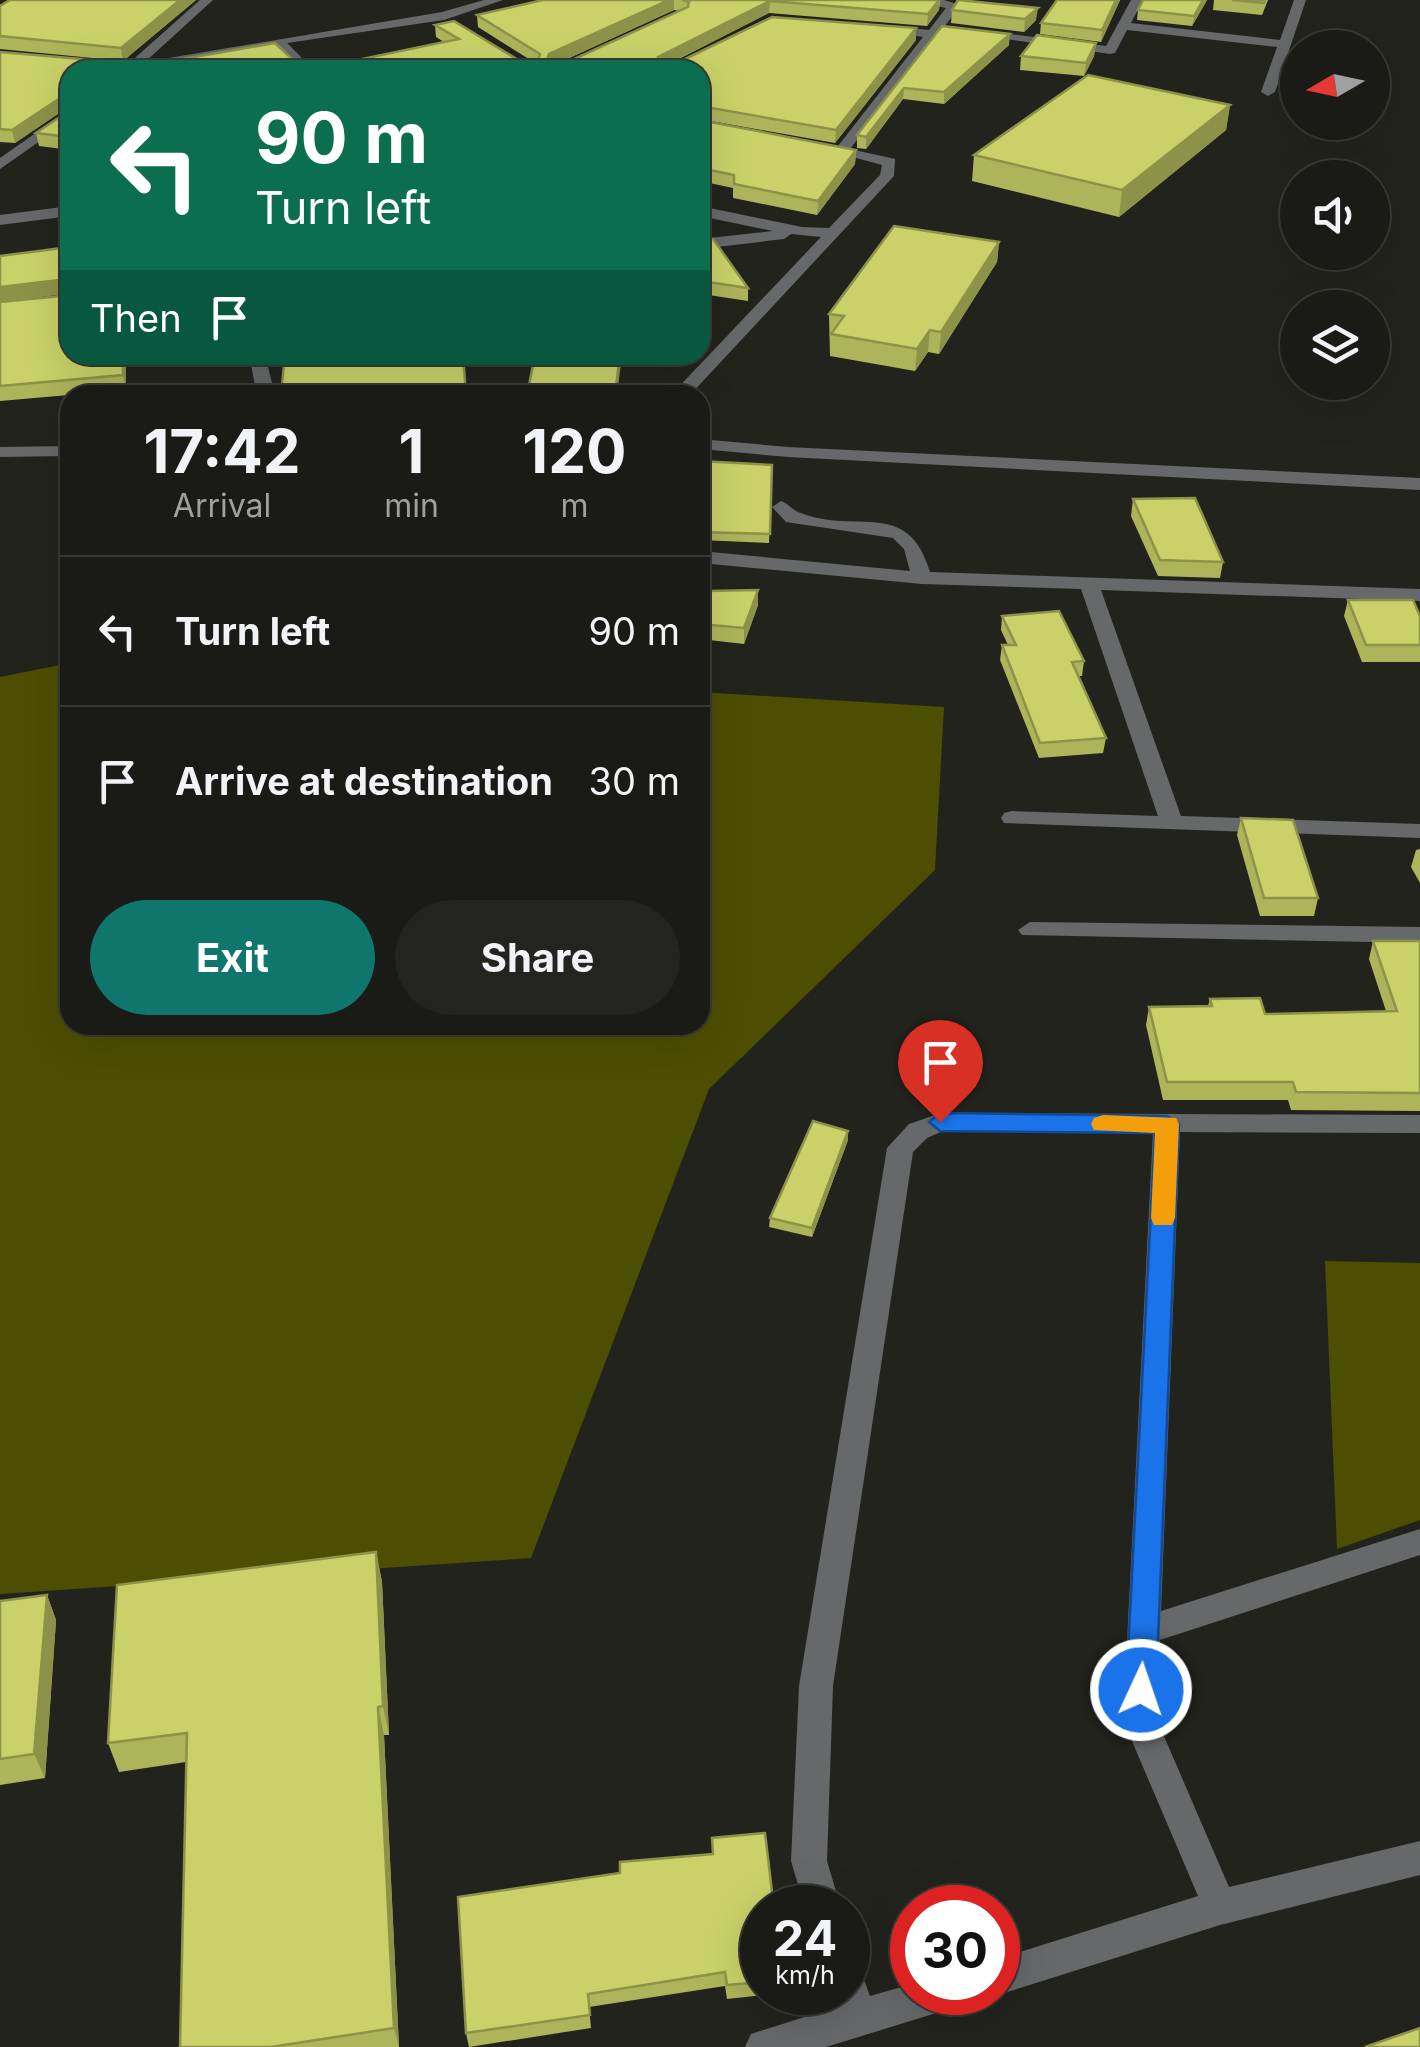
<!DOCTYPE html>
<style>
:root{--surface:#1a1a16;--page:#23231f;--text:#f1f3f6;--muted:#9fa1a1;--line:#383835;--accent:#0f766e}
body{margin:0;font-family:Inter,sans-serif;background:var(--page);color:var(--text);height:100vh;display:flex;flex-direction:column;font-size:38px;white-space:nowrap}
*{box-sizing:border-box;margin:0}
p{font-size:32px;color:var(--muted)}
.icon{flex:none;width:55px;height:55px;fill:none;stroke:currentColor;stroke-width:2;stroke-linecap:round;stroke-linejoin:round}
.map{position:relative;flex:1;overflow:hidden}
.panel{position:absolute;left:60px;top:385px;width:650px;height:650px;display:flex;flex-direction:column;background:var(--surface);border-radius:30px;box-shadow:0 10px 40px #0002,0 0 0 2px var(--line)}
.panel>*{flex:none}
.guide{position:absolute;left:60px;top:60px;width:650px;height:305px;border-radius:30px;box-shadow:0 10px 40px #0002,0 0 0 2px var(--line);background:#0b6e4f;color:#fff;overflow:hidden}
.needle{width:65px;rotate:261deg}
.buttons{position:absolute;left:1280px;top:30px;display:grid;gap:20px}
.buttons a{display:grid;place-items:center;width:110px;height:110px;border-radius:50%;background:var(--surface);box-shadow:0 10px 40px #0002,0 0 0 2px var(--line);font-size:50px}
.speed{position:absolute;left:740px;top:1885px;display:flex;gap:20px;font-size:50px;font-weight:700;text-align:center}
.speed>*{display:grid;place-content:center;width:130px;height:130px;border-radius:50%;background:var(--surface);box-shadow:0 10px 40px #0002,0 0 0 2px var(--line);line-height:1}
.speed small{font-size:25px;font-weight:400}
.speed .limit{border:15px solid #d22;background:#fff;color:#111}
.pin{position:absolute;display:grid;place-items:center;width:85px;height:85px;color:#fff;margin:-102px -42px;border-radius:50% 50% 50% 0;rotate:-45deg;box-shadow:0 0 10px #0007}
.pin .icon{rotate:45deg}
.me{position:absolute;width:110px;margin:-55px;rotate:3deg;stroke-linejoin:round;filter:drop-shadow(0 0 8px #0008)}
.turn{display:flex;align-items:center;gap:35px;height:210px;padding:0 30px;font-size:45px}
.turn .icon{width:130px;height:130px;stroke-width:2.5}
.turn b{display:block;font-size:70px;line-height:85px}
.then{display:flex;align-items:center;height:95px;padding:0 30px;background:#0003;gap:20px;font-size:38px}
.eta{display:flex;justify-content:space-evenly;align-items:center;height:170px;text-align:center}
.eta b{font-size:60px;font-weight:700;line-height:70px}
.primary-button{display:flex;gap:20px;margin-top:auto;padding:20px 30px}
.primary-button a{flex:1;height:115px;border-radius:60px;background:var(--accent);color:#fff;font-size:40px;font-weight:700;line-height:115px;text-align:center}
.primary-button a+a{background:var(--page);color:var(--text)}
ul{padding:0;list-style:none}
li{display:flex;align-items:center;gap:30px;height:150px;padding:0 30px;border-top:2px solid var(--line)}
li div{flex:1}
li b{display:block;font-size:38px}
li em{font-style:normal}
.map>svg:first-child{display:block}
</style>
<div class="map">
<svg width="1420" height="2047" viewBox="0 0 1420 2047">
<rect width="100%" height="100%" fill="#23231e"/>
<g fill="#4c4f02">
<path d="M70,663V1025H700V692L944,707L935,870L709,1089L531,1558L0,1594V677Z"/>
<path d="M1325,1261L1420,1263V1520L1337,1549Z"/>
</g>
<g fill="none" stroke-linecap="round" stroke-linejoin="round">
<g fill="#66686a" fill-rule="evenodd">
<path d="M200,0H213L145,62L442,12L484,0H503L444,20L287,43L314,70H299L274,45C230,54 105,86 68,64L75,60L127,65Z"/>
<path d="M907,0H944L961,5L850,149L895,159L894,176L690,395H671L821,237L791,234L784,239L700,249V239L773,231L700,216V206L802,227L829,228L880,175L882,165L816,147L823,143L838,146L923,37L876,29L882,25L929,30L946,8Z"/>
<path d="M1131,0H1143L1131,23L1280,40L1294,0H1306L1275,92L1268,96L1261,92L1277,47L1127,30L1115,53L1110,54L972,34L978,30L1106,46Z"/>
<path d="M70,109V120L0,169V158Z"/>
<path d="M70,206V216L0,225V215Z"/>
<path d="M249,355H265L275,395H257Z"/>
<path d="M700,439L788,447L1420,478V490L788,457L700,449Z"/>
<path d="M70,446V456L0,457V447Z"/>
<path d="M781,501C789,504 793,511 801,513C856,535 908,497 930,572L1420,589V601L1101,590L1181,816L1420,824V838L1004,823L1001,818L1004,813L1012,811L1158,816L1081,589L922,584L700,563V551L910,571L904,549L893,538L786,522L772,507Z"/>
<path d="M1030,922L1420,927V943L1022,935L1018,930Z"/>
<path d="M941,1113L1420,1115V1133L1180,1132L1161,1611L1420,1529V1555L1160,1640L1157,1720L1229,1887L1420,1841V1875L1220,1925L998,1995L991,1992H998V1959L1198,1896L1123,1720L1153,1132L943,1131L927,1138L913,1152L833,1686L827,1861L841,1908H805L791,1861L799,1686L887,1148L909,1124Z"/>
<path d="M848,1967L861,1972L870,1996L912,1984V1992H964L959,2005L946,2010L826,2047H745L751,2034L836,2007L832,1992H848Z"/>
</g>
</g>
<g fill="#adb459" fill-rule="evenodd">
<path d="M9,0H196L123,61L0,49V6Z"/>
<path d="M543,0H940L939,10L927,26L769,13L675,61L916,28V40L835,143L700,119V70H309L444,42L436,37L435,25L520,61H532L478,27L477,15ZM674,10L679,11L570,61H563Z"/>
<path d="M960,0H966L965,1L1036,20L1024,32L951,23L952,10Z"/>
<path d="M1057,0H1120L1101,42L1040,34L1041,23Z"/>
<path d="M1207,0L1192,26L1137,20L1138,10Z"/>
<path d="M1214,0H1268L1262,15L1213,10Z"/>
<path d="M942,26L1009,45L944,104L903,99L866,149L857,148V135Z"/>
<path d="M1096,43L1094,56L1084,76L1020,70L1021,56Z"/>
<path d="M0,52L70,70V150L39,146L36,133L70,110L69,106L15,143L0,142Z"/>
<path d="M1230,105L1226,130L1119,217L972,181L974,155Z"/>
<path d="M700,120L856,150L855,164L817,215L733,198V188L700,181Z"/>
<path d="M700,239L748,288V301L702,294L700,297Z"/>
<path d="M999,242L997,262L939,354L928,352L915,371L830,356L829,314Z"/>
<path d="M70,247L126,355V390L0,401V302L70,295V293L0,302Z"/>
<path d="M700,461L772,465L769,543L700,540Z"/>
<path d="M1133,499L1223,562L1220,578L1158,576L1131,516Z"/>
<path d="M1348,600L1420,616V662H1362L1344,616Z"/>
<path d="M758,605L744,644L700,639V624Z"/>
<path d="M1002,616L1084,661L1082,676H1079L1106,738L1103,753L1039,758L1000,660L1002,645H1008L1001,630Z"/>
<path d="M1241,818L1318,898L1314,916H1260L1237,835Z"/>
<path d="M1420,849V883L1411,867L1416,850Z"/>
<path d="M1373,941H1420V1111L1291,1110L1288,1100H1163L1146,1025L1149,1007L1208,1006L1210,999L1265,1014L1386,1011L1369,959Z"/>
<path d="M848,1140L812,1237L769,1227L770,1218Z"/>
<path d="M376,1552L382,1582L389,1735H384L399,2047H180L186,1762L119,1772L108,1743Z"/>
<path d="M47,1595L56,1620L45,1778L0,1785V1601Z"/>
<path d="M712,1838L762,1908V1992L783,1993L727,1999L725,1986L589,2007L591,2028L469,2047L466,2033L620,1873L712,1854Z"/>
</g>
<g fill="#8d9249">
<path d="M180,0H196L123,61L121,48Z"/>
<path d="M669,0H674V10L549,67L547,60L549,54Z"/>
<path d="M939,0V10L927,26L928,14Z"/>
<path d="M1116,0H1120L1101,42L1102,30Z"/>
<path d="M1203,0H1207L1192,26L1194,16Z"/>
<path d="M770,1L769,13L658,69V57Z"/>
<path d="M1038,8L1036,20L1024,32L1025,19Z"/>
<path d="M916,28V40L835,143L836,130Z"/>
<path d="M1010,34L1009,45L944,104V92Z"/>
<path d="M1096,43L1094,56L1084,76L1086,63Z"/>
<path d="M105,61L107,70H94Z"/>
<path d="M904,88L903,99L866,149V137Z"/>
<path d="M68,93L70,106L15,143L12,130Z"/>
<path d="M1230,105L1226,130L1119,217L1122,190Z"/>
<path d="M856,150L855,164L817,215L818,201Z"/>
<path d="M999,242L997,262L939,354L941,332Z"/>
<path d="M67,279L70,293L0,302V287Z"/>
<path d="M930,330L928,352L915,371L917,349Z"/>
<path d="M123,355H126V390L123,375Z"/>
<path d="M620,355H622L617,395H615Z"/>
<path d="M758,590V605L744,644V628Z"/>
<path d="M848,1131V1140L812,1237V1228Z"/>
<path d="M376,1552L382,1582L389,1735L383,1706Z"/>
<path d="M47,1595L56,1620L45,1778L34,1754Z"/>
<path d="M378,1707L384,1735L399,2047L394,2028Z"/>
</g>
<g fill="#c9d168" stroke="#8d9249" stroke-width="2.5">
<path d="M10,0H180L121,48L0,36V6Z"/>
<path d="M543,0H669L549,54L547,60L570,61L688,7L689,2L682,0H939L928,14L770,1L658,57L662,61H681L772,17L916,28L836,130L700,106V70H309L459,39L435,25L454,21L520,61H538L540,54L477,15Z"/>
<path d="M958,0L1038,8L1025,19L952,10Z"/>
<path d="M1057,0H1116L1102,30L1041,23Z"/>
<path d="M1143,0H1203L1194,16L1138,10Z"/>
<path d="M1232,0H1265L1264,3Z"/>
<path d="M942,26L1010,34L944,92L904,88L866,137L857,135Z"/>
<path d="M1037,35L1096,43L1086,63L1021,56Z"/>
<path d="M275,43L304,70H120Z"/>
<path d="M0,52L105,61L94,70H70V137L36,133L70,110L68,93L12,130L0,129Z"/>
<path d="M1088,75L1230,105L1122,190L974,155Z"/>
<path d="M700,120L856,150L818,201L734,184V175L700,168Z"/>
<path d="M894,226L999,242L941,332L930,330L917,349L831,334L844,316L829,314Z"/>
<path d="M700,239H713L748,288L702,281L700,284Z"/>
<path d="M70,247V282L67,279L0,287V256Z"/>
<path d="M70,292V355H123V375L0,386V302L70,295Z"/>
<path d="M285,355H463L466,395H281Z"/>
<path d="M570,355H620L615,395H527L534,360H572Z"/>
<path d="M700,461L772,465L770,534L700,532Z"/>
<path d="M1195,498L1223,562L1160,560L1133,499Z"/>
<path d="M758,590L744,628L700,624V612L708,591Z"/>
<path d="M1348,600H1413L1420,616V645H1366Z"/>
<path d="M1059,611L1084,661L1072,662L1106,738L1040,743L1002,645H1016L1002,616Z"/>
<path d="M1241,818L1293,820L1318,898H1264Z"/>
<path d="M1373,941H1420V1093L1296,1092L1293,1082H1167L1149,1007L1212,1006L1210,999L1260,998L1265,1014L1397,1011Z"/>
<path d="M813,1121L848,1131L812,1228L770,1218Z"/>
<path d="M376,1552L383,1706L378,1707L394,2028L271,2047H180L187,1733L108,1743L117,1585Z"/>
<path d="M47,1595L34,1754L0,1759V1601Z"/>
<path d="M765,1833L774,1908H762V1982L727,1985L725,1972L588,1994L590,2015L466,2033L458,1897L620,1873V1862L713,1854L712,1838Z"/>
<path d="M1420,2028V2047H1365Z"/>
</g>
<path fill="#1a73e8" stroke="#114b97" stroke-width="2.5" d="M940,1113L1167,1116L1179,1124L1156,1690L1152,1700L1141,1704L1131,1700L1126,1690L1155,1133L940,1131L929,1122Z"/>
<path fill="#f59e0b" d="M1103,1115L1176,1118L1179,1124L1175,1218L1172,1225H1154L1151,1218L1155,1133L1094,1130L1091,1124L1094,1118Z"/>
</svg>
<div class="buttons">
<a><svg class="needle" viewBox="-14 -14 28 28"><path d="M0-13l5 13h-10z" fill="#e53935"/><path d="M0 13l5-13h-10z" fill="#9fa1a1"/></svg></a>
<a><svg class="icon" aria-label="sound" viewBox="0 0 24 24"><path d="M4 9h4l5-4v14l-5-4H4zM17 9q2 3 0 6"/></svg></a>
<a><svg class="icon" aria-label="layers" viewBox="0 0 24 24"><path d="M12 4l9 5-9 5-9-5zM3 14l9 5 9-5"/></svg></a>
</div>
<div class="speed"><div>24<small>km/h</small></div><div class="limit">30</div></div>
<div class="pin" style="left:940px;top:1122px;background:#d93025"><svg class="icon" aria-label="arrive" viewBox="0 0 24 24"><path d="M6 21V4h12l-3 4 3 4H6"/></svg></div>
<svg class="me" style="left:1141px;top:1690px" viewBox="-20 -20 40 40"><circle r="17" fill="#1a73e8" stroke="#fff" stroke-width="3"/><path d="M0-11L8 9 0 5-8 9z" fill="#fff"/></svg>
<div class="guide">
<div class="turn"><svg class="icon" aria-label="left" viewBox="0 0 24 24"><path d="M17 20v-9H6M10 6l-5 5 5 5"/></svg><div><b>90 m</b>Turn left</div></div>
<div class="then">Then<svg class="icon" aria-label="arrive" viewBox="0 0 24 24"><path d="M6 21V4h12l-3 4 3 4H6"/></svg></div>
</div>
<section class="panel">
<div class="eta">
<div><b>17:42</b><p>Arrival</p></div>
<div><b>1</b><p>min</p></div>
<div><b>120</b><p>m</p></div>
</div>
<ul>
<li><svg class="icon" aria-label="left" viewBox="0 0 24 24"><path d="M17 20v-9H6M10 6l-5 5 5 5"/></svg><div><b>Turn left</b></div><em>90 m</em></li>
<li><svg class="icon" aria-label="arrive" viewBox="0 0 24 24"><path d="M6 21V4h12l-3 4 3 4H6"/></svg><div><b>Arrive at destination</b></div><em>30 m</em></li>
</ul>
<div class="primary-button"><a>Exit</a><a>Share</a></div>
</section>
</div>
